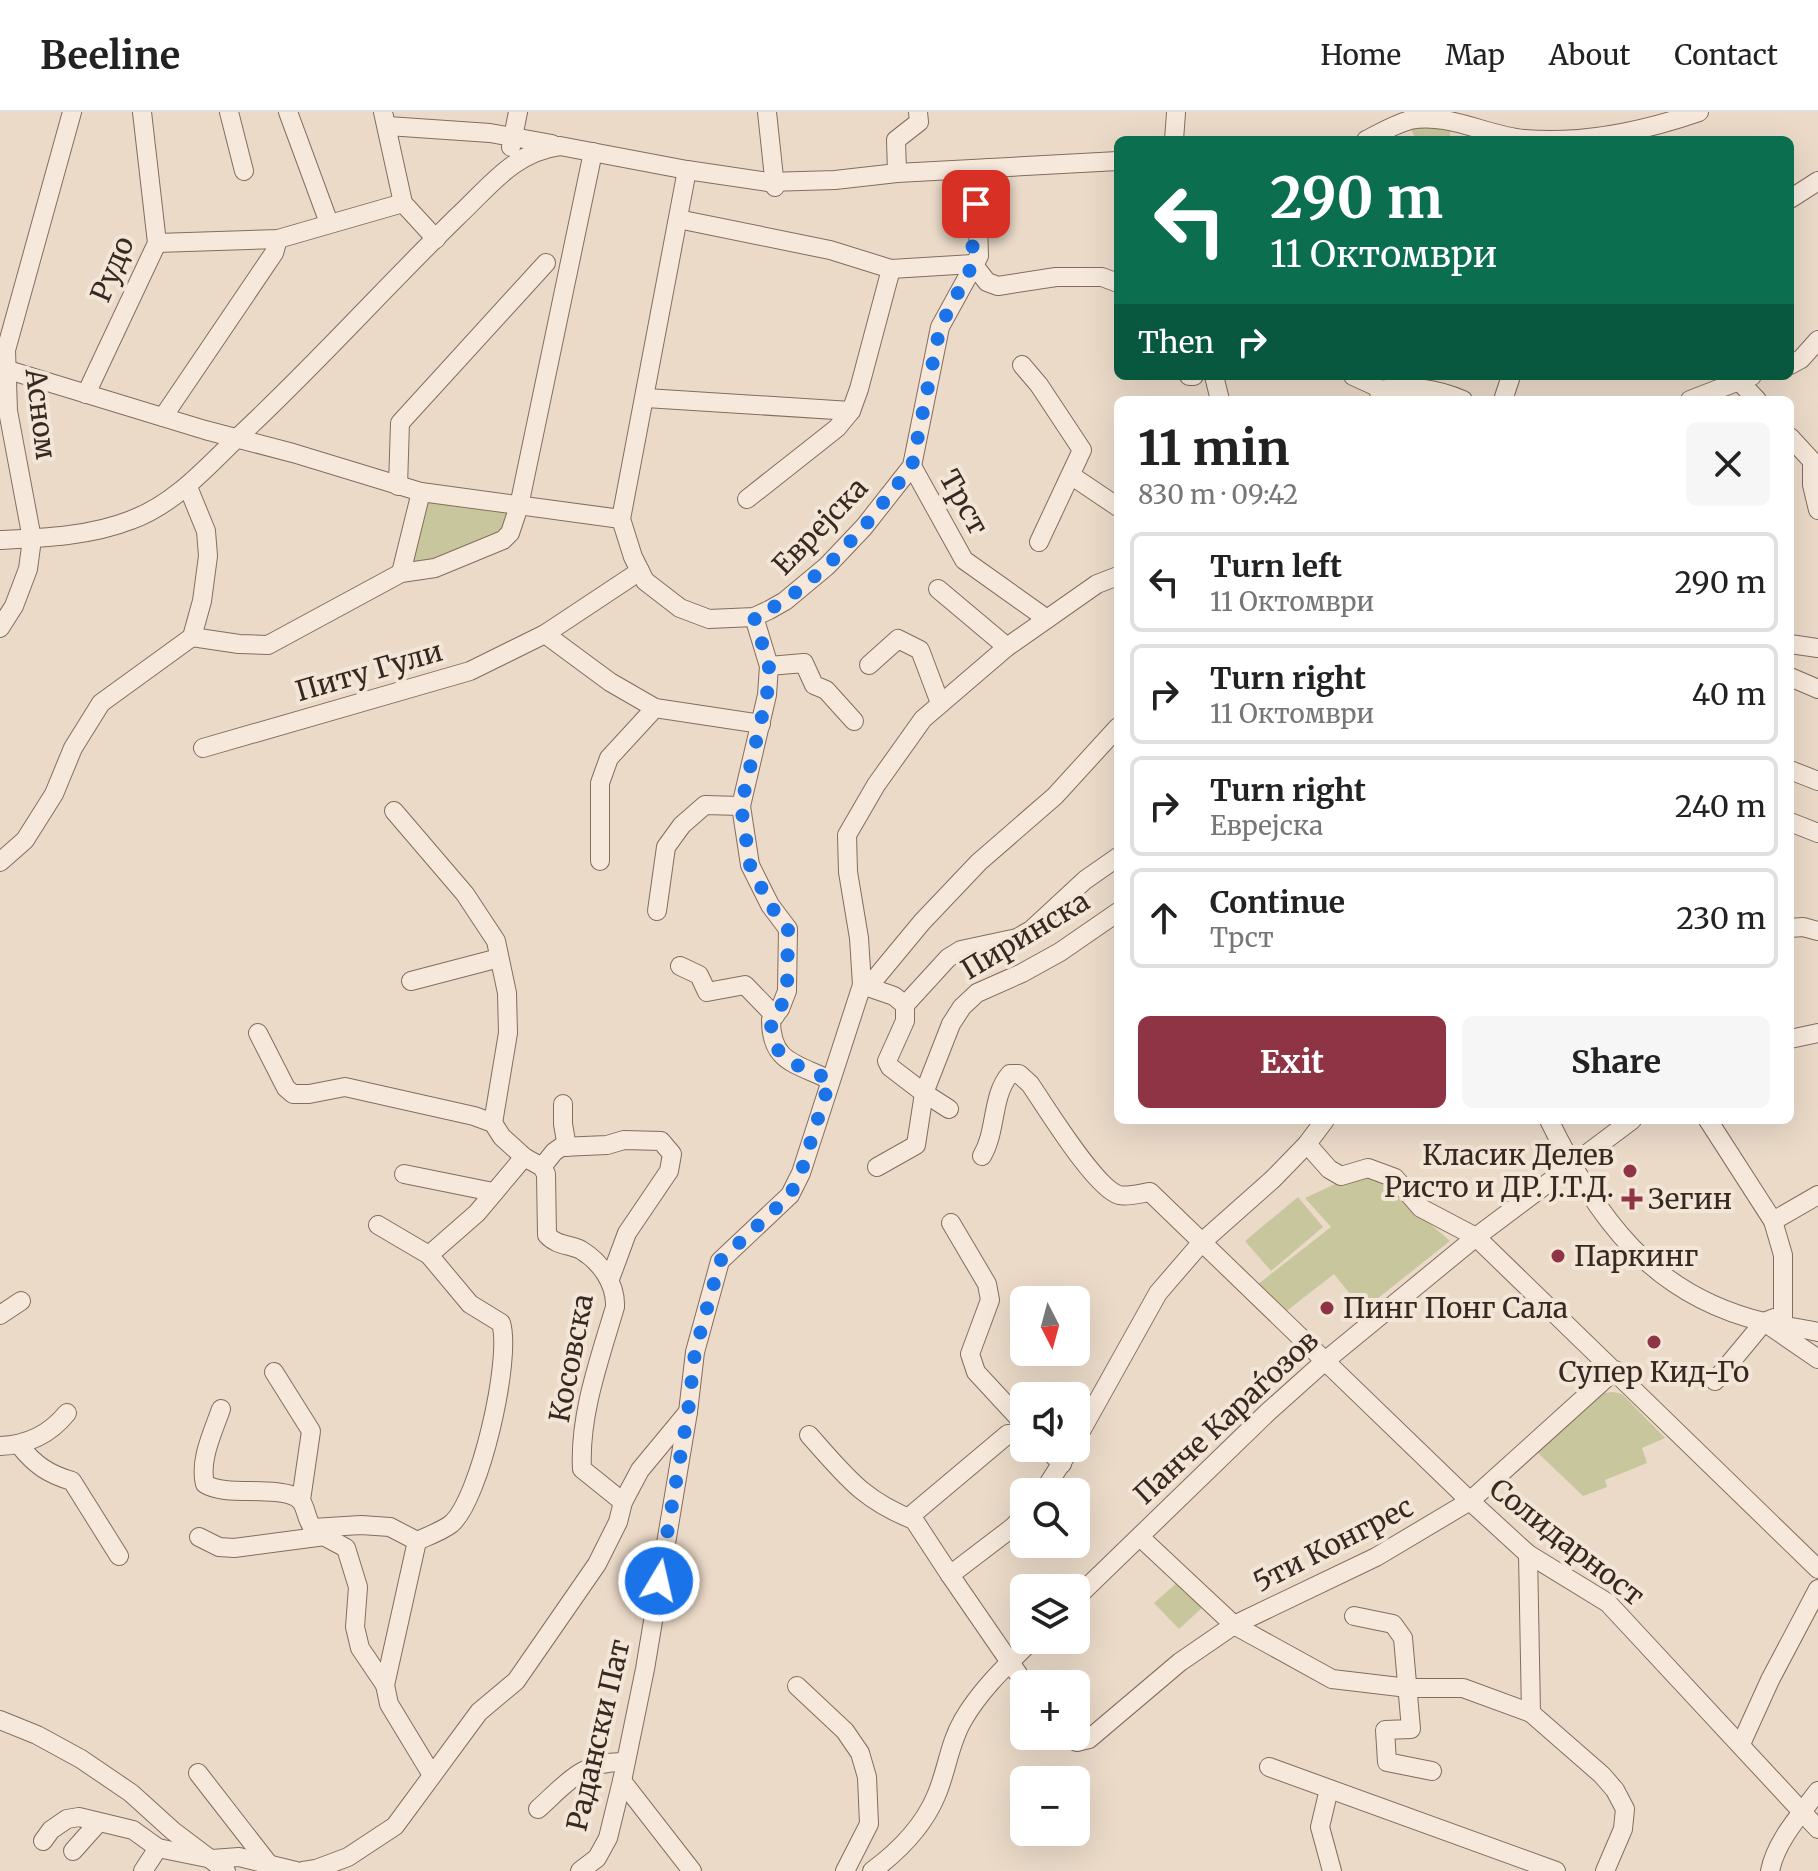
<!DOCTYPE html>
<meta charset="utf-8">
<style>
:root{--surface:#fff;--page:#f6f6f6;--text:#222;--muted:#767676;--line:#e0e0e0;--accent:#8f3445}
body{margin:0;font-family:Merriweather,serif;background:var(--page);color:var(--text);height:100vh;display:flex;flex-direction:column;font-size:30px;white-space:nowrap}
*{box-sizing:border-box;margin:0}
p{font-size:26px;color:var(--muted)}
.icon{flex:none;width:44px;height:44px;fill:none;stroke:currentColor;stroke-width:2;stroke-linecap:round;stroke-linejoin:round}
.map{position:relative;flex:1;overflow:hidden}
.panel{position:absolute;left:1114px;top:284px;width:680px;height:728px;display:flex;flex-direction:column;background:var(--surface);border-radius:12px;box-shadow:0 8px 32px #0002}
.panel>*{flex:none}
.guide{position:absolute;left:1114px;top:24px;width:680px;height:244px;border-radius:12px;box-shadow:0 8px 32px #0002;background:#0b6e4f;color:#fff;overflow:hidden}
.needle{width:52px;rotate:174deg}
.buttons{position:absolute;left:1010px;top:1174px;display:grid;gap:16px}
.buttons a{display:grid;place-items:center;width:80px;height:80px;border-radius:12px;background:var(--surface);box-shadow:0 8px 32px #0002;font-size:40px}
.pin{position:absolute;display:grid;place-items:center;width:68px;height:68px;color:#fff;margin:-34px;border-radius:16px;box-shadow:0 4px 12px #0006}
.me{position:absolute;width:88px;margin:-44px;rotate:9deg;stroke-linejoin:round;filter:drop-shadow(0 0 6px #0008)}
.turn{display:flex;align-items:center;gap:28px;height:168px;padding:0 24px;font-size:36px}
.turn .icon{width:104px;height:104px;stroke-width:2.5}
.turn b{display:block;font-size:56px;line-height:68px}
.then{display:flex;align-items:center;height:76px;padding:0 24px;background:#0003;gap:16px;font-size:30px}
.round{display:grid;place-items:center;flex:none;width:84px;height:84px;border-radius:12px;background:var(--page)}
.overview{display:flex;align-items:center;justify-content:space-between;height:136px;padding:0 24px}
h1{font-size:48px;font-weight:700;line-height:60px}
.button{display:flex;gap:16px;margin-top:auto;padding:16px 24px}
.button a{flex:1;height:92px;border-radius:12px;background:var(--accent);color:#fff;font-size:32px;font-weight:700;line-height:92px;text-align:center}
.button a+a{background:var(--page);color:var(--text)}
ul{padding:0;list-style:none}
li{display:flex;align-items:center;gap:24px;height:100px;margin:0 16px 12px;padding:0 8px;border:4px solid var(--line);border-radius:12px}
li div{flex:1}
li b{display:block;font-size:30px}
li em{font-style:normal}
header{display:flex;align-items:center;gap:48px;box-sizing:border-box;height:112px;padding:0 40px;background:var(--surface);border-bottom:2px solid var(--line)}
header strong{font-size:38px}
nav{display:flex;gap:44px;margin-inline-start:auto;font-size:28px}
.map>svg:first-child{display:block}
</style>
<header>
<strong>Beeline</strong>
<nav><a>Home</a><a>Map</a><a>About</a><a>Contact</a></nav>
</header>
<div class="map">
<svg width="1818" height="1759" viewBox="0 0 1818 1759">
<rect width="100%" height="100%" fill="#ebdac8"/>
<g fill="#c8c69d">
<path d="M1439,14L1450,18V28H1416L1411,17Z"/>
<path d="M428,388L509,400L503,421L434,451L411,452L420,395Z"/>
<path d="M1357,1062L1378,1067L1450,1129L1363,1198L1334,1162L1284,1201L1257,1173L1331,1115L1305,1086Z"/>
<path d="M1298,1085L1323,1115L1271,1159L1245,1129Z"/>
<path d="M1613,1280L1622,1282L1665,1326L1642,1336L1647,1351L1605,1368L1607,1375L1583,1384L1536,1339L1604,1281Z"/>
<path d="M1179,1469L1204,1494L1179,1517L1154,1491Z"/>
</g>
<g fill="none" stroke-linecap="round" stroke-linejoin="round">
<defs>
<g id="minor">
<path d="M229,0L244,59"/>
<path d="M288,0L329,111"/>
<path d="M383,0L403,91L436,127"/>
<path d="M767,0L775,75"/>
<path d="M388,14L490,21L552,32"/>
<path d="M1174,28L1176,1"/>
<path d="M1366,28C1380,21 1395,12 1410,8C1448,0 1487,24 1524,27C1582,32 1644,19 1699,0"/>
<path d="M511,35L518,0"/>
<path d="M687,58L621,407L633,445L645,469L680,496L709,507L754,505L769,498L785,489L827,454L864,415L912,354L940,215L979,144L978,112L988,56"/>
<path d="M897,61L896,28L919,10L918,0"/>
<path d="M1790,87L1818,69"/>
<path d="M678,107L830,138L891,157L973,152"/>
<path d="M157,131L278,127L403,91"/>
<path d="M973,152L987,170L998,174L1056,165H1102L1118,171"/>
<path d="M1022,253L1039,273L1082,338L1039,430"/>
<path d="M1790,253L1801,247L1818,228"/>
<path d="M5,257L205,318L293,341L421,380L621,407"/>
<path d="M1189,264H1194"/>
<path d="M1214,264L1220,288"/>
<path d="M1353,264L1375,274L1379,278L1380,288"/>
<path d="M1739,269L1757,288"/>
<path d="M1379,278C1410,273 1435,276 1463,288"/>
<path d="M86,282L157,131L142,0"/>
<path d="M646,286L851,299"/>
<path d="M1503,288L1511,264"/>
<path d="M1690,288L1752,264"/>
<path d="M163,305L274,141L278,127"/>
<path d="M1790,325L1812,349V373L1818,398"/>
<path d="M912,354L964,448L1047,507"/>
<path d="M1072,364L1118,395"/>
<path d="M398,374L400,311L546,151"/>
<path d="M747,387L837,316L851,299L859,277L891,157"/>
<path d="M0,428C43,426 91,424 131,408C173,393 205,357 236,327C313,256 383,177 458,104C490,74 514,40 560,34L687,58L768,70L835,68L897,61L1118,49"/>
<path d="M401,461L421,380"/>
<path d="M938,477L1007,535"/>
<path d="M754,505L769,554L767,583L741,694L750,753L770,793L788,817L787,879L780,897L771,908C771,951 796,951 830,968"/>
<path d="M0,516L14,494L28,457L32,427L8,299L6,238L72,0"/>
<path d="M545,522L610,570L655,596L761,612"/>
<path d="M192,525L239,532L268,533L401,461L435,456L503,428L510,421L519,394L593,40"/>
<path d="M1790,532L1818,536"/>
<path d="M869,553L898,527L920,538L940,591"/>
<path d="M769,554L804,551L814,573L826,578L854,609"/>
<path d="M1790,565L1818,577"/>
<path d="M203,636L470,559L545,522L640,459"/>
<path d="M1790,658L1818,669"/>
<path d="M394,699L465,782L496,829L507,881L508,921L493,1011"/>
<path d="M1790,710L1818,721"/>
<path d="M600,749V671L609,646L655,596"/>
<path d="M0,750L25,728L54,682L73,636L101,591L192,525L202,489L208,444L206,419L188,375"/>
<path d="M657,799L666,735L682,713L705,693L741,694"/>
<path d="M1790,816L1803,815L1818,819"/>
<path d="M680,854L699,863L707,880L745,873L775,904"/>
<path d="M411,869L499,846"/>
<path d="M862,873L894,884L905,893V909L887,949L890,955L924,981L949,997"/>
<path d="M869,874L922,810L979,750L1055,684L1118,615"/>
<path d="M905,893L948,846L961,838L1017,826L1031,818L1085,768L1118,745"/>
<path d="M258,921L286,976L293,982H309L345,975L474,1004L493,1011L502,1025L524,1045L542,1055L546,1062L547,1123C557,1134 569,1132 581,1138C601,1150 616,1172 615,1195C600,1246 579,1303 582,1357L623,1390"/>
<path d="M1790,927L1818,921"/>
<path d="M563,992V1012L567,1035"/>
<path d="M1549,1008C1597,1106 1651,1183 1764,1210C1781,1214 1800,1216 1818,1220"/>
<path d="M1708,1008L1773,1109L1783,1143V1213"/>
<path d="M1307,1032L1329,1057L1341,1064L1368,1056L1395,1066L1421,1096L1476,1125L1818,1457"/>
<path d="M982,1044C997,1019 991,984 1010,962H1019L1030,972C1046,995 1095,1076 1119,1083C1128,1085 1142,1081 1150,1080L1470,1389L1528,1442L1608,1491L1818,1717"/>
<path d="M542,1055L554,1040L561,1035L607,1033L624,1028L661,1029L672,1042L669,1059L627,1121L610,1167"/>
<path d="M877,1055L916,1033L924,981L951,912L962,895L977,881L1022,861L1060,840L1118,800"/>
<path d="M404,1062L493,1080"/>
<path d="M1773,1109L1818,1083"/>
<path d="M951,1111L987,1172L990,1188L970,1242L976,1260L1024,1312"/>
<path d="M429,1143L477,1101L524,1045"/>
<path d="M0,1203L21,1189"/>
<path d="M1770,1214L1818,1247"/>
<path d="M274,1260L311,1319L301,1388"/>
<path d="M1715,1269L1764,1210L1774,1206"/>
<path d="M221,1297C213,1320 199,1348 205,1372C224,1384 266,1375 291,1383C309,1388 303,1406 314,1417C322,1425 336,1430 346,1436L358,1475L355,1515L360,1536L385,1573"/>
<path d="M809,1323C845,1363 862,1388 914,1408"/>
<path d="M1076,1328L1158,1181L1202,1130L1273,1067L1307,1032L1325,1008"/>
<path d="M19,1333C35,1353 48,1362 72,1369L119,1444"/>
<path d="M0,1334C28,1333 50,1322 67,1301"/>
<path d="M1046,1336L1062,1352"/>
<path d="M1043,1380L1071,1336"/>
<path d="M1024,1403L1013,1415L950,1463L1025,1572"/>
<path d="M312,1416L361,1413L390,1415L417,1429C428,1424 442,1419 451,1412C480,1388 512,1246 501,1211L470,1192L429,1143L378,1113"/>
<path d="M199,1425L219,1435L234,1436L325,1424"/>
<path d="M1140,1425L1234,1513L1332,1567L1408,1576H1463L1531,1601L1602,1663L1615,1678L1625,1697L1623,1717L1605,1759"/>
<path d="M417,1429L385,1573L389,1592L432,1663"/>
<path d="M1528,1442L1531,1601"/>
<path d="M950,1463L914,1408V1401L1008,1322L1024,1321"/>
<path d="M1076,1486L1268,1300L1325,1249L1476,1125L1632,1008"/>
<path d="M1354,1504L1393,1512L1403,1526L1411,1617L1385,1618L1387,1650L1432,1659"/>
<path d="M797,1574L845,1619L860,1641L867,1665L869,1712L845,1759"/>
<path d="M0,1608L37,1623L81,1647L131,1681L173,1719L226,1759"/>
<path d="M1065,1624L1077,1630L1089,1627L1180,1550L1234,1513L1376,1445L1470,1389L1615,1258"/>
<path d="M1741,1632L1770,1568L1818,1477"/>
<path d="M1269,1655L1556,1759"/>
<path d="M198,1661L271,1755"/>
<path d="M622,1669L692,1759"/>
<path d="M1329,1677L1320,1715L1332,1759"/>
<path d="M538,1697C567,1671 582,1649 624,1650"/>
<path d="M43,1729L51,1718L67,1707L79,1705L133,1718L158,1736L212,1747L239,1745L296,1759"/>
<path d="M73,1739L98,1711"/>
<path d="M143,1759L158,1736"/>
<path d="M303,1759L316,1757L348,1745L395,1714L479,1600L516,1569L597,1452L618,1410L623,1390L640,1358L688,1300"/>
<path d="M580,1759L597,1746L608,1726L622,1669L645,1557L688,1300L695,1240L720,1149L790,1083L801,1061L862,873L859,826L848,760L847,723L876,673L923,607L1007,535L1097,472L1118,464"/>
<path d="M872,1759C899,1739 923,1715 936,1684C947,1659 949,1632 963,1608C981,1577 1007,1553 1032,1528"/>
<path d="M1770,1759C1776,1729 1800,1703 1818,1679"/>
</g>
</defs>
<use href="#minor" stroke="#856c5f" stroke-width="20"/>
<use href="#minor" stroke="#f6e9db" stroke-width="18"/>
</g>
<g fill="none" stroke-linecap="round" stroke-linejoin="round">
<path stroke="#1a73e8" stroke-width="14" stroke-dasharray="0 25.2" d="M659,1469L688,1300L695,1240L720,1149L790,1083L801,1061L830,968C796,951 771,951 771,908L780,897L787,879L788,817L770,793L750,753L741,694L767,583L769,554L754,505L785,489L827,454L864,415L912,354L940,215L973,152L972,112L976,92"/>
</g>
<g fill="#8f3445" stroke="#f3e6d7" stroke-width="3">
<circle cx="1630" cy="1059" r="8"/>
<path d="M1628 1075h8v8h8v8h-8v8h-8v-8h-8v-8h8z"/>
<circle cx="1558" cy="1144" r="8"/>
<circle cx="1327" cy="1196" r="8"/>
<circle cx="1654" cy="1230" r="8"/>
</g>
<g text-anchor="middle" stroke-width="8" stroke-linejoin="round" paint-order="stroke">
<g font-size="28" fill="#372821" stroke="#f3e6d7">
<text transform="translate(112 157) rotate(-67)" y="10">Рудо</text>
<text transform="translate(41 302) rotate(83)" y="10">Асном</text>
<text transform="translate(964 390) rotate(61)" y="10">Трст</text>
<text transform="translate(820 414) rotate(-46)" y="10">Еврејска</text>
<text transform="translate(369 559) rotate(-16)" y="10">Питу Гули</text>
<text transform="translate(1025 823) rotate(-31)" y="10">Пиринска</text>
<text transform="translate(571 1246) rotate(-79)" y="10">Косовска</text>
<text transform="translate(1226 1305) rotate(-43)" y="10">Панче Караѓозов</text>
<text transform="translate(1567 1430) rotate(38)" y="10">Солидарност</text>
<text transform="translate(1333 1432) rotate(-27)" y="10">5ти Конгрес</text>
<text transform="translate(598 1623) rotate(-77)" y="10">Радански Пат</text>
</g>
<g font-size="28" fill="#372821" stroke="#f3e6d7" text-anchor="start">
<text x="1614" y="1053" text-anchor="end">Класик Делев<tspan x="1614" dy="32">Ристо и ДР. Ј.Т.Д.</tspan></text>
<text x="1648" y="1097">Зегин</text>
<text x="1574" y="1154">Паркинг</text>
<text x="1343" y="1206">Пинг Понг Сала</text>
<text x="1654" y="1270" text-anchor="middle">Супер Кид-Го</text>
</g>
</g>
</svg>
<div class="buttons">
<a><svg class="needle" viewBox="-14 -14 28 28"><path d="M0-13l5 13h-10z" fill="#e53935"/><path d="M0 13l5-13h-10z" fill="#767676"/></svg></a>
<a><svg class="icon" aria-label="sound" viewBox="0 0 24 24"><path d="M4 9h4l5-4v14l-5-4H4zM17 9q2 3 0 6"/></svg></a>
<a><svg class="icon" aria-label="search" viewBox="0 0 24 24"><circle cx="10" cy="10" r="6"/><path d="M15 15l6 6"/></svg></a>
<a><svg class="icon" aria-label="layers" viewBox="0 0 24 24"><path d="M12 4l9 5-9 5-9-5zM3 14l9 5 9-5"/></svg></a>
<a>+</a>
<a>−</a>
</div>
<div class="pin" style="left:976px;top:92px;background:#d93025"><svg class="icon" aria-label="arrive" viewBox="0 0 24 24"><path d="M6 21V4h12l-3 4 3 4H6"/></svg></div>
<svg class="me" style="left:659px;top:1469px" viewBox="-20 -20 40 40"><circle r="17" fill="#1a73e8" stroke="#fff" stroke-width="3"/><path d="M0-11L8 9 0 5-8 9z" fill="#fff"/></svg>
<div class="guide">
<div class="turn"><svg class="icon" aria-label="left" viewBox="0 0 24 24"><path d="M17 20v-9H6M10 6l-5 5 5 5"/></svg><div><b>290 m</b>11 Октомври</div></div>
<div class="then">Then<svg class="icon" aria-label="right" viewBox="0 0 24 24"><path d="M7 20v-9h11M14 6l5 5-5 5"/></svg></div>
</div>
<section class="panel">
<div class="overview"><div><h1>11 min</h1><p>830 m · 09:42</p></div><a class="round"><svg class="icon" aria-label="close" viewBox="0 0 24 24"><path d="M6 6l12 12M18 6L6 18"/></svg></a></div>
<ul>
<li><svg class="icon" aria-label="left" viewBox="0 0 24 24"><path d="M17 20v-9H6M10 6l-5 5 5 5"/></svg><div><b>Turn left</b><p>11 Октомври</p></div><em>290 m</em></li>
<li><svg class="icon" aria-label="right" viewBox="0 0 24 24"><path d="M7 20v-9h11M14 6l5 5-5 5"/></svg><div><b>Turn right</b><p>11 Октомври</p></div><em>40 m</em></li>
<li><svg class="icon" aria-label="right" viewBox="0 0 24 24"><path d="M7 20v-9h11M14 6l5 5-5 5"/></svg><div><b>Turn right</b><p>Еврејска</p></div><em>240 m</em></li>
<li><svg class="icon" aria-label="ahead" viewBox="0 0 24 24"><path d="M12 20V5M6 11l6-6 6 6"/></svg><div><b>Continue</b><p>Трст</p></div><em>230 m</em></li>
</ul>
<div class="button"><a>Exit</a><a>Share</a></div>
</section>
</div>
